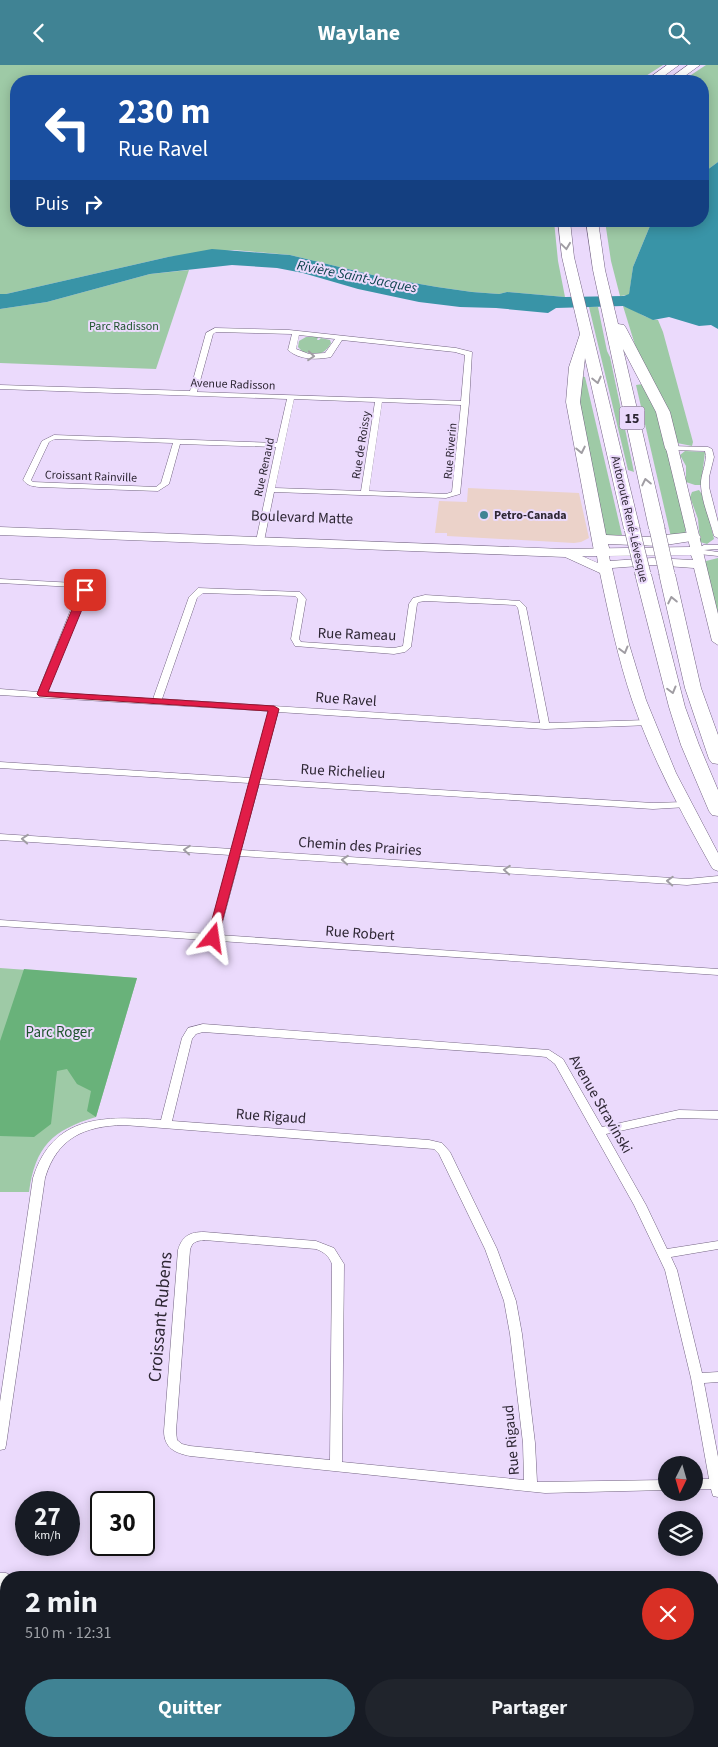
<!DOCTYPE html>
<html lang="fr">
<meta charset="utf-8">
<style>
:root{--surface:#171b24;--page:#20242c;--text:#f1f3f6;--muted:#9ea1a6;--accent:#408394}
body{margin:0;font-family:"Source Sans 3",sans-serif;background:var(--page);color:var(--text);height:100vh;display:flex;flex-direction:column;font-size:19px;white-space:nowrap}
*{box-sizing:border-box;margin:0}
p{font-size:16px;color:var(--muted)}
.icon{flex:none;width:28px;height:28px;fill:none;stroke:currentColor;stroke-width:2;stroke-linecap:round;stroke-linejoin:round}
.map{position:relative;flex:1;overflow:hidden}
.drawer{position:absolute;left:0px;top:1506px;width:719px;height:176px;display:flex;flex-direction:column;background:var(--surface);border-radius:20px 20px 0 0;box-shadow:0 2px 12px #0003}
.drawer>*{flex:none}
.banner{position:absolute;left:10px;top:10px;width:699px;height:152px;border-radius:20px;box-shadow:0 2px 12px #0003;background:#1a4fa0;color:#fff;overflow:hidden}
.needle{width:32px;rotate:185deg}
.buttons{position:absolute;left:658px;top:1391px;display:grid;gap:10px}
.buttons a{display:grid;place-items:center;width:45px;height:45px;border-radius:50%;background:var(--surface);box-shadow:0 2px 12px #0003;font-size:25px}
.speed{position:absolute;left:15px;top:1426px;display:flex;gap:10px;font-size:25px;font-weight:700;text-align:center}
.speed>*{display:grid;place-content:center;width:65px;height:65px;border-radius:50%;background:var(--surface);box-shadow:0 2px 12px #0003;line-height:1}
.speed small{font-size:12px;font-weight:400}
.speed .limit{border:2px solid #111;border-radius:8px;background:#fff;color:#111}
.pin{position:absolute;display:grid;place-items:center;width:42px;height:42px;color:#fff;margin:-21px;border-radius:10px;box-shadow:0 2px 8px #0006}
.me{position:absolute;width:55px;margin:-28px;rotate:15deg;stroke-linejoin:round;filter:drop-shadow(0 0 4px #0008)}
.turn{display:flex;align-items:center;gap:18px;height:105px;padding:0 25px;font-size:22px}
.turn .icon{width:65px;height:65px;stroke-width:2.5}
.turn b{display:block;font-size:35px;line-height:42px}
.then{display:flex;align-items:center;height:48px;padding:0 25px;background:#0003;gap:10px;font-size:19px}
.round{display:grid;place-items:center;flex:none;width:52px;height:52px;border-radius:26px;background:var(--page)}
.overview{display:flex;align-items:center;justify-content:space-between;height:85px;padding:0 25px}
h1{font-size:30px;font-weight:700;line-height:38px}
.primary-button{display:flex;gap:10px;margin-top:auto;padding:10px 25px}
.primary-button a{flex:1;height:58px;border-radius:30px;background:var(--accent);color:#fff;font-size:20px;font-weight:700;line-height:58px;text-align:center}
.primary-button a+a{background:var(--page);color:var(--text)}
header{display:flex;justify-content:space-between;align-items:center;height:65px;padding:0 25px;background:var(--accent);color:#fff;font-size:22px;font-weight:700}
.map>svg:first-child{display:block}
</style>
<header><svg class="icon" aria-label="back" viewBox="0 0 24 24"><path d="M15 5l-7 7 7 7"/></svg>Waylane<svg class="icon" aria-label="search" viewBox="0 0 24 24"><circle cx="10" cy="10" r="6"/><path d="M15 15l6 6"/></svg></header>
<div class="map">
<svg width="718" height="1682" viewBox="0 0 718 1682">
<rect width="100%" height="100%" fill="#ebdafc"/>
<path fill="#ebd2c9" d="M468,423L579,428L589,473L581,477L574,478L447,471V468H435L439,436L467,437Z"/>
<g fill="#9ecaa6">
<path d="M0,0H663L638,16H16V156H554L558,196L565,232L507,227L499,229L472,227L437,222L385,213L290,190L234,185L168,192L6,229H0Z"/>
<path d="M706,0H718V97L703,108L702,16H682Z"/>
<path d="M605,156H652L633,202L629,230L620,231L611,196Z"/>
<path d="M189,205L156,304L0,298V244L47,237L150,209Z"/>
<path d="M623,241C636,244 644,254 658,255L663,267L693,377L692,381L677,378L635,280Z"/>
<path d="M589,242H598L607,286L610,292L634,407L628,405Z"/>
<path d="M306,272H318L317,275H319L321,273L330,275L331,278C323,292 317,289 303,287L298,282L299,276Z"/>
<path d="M581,311L585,312L622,470L609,471L605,470L578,351Z"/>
<path d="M643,319L660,354L686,463L685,470L671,472L636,320Z"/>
<path d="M685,386L705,387L701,420H695L686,417V401L680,390Z"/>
<path d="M699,425L704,432L714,474L707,479L700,477L698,454L690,432L692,427Z"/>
<path d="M718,493V556L704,499L706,496Z"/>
<path d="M0,903L137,913L96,1052C52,1065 35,1082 29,1127H0Z"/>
</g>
<path fill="#69b27a" d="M24,904L137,913L96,1052L87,1046L91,1026L77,1019L67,1004L57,1006L51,1059L34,1072L0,1071V976Z"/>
<path fill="#3994a7" d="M718,97V264L711,260L699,261L669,252L653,255L623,241L556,243L548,248L496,243L460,242L419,237L358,224L303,208L277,203L232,200L150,209L47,237L0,244V229H6L168,192L212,184L290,190L385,213L437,222L472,227L499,229L507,227L565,232L624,231L629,229L633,202L652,156H702L703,108Z"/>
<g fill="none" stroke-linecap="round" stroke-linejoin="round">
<defs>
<g id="street">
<path d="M215,263L289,265L456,283L472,287L469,338L460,429L446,433L274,427L264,476L260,478L256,476L276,382L180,379L169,419L158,426L39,422C32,421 28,421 23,415L42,376L54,370L277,378L287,334L0,324V320L190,326L206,268ZM216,267L292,269L288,285C299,295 317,295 331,292L342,275L455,287L465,290L461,336L197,327L213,269ZM299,270L335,274L325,288L309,289L296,284ZM294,334L375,337L361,426L275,423ZM382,337L461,340L452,427L446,429L369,426ZM55,374L173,378L161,418L156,422L33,417L31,415L49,377Z"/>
<path d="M669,381L708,382L712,384L714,392L709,412V422L718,457V473L714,471C710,455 702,438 701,421C700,409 708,398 705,386L672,385H669Z"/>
<path d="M704,480H718V484L704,485L718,487V491L699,489L691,486Z"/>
<path d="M0,514L75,518L88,523L47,627L153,634L189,532L198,523L300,527L306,534L299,574L301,577L394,583L403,581L409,539L413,533L425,530L520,536L526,542L549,658L648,655L653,658L651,660L545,664L278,647L260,714L653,738L684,737L687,738L689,740L687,742L653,744L259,719L241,785L687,814L718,811V817L687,820L240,791L219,870L718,904V910L0,861V855L209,869L230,790L0,775V769L232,784L249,718L0,703V697L251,713L269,646L0,630V624L38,627L79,524L74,522L0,518ZM203,528L295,531L298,534L291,574L295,581L394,589L405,587L411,582L417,539L419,537L425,536L515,540L518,543L540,658L162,634L197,533Z"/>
<path d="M203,959L549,985L563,994L602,1062L679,1045L718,1046V1054L679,1053L606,1069L646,1140L667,1184L718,1176V1184L671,1192L677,1205L702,1308L718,1307V1317L704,1318L718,1392V1432L713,1431L711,1424H694V1414H709L691,1313L665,1205L634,1140L555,999L546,992L537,991L203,967L196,969L192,974L172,1056L429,1075L442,1078L450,1087L497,1184L516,1236L522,1269L535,1378L537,1417L666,1415V1425L545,1428L190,1391C175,1388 164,1383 164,1366L178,1185C182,1171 190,1167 204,1167L316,1176L334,1183L344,1199L342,1397L524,1415L523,1378L510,1269L504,1236L485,1184L439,1089L434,1084L124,1060C84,1061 57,1073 45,1113L6,1380L5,1384L0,1385V1337L33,1113C53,1049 105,1051 161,1055L182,973L188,963ZM204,1175L316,1184C324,1187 329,1191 332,1199L330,1395L190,1381L182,1379L177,1375L176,1366L190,1185C192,1177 196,1176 204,1175Z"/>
<rect x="510" y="1676" width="14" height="6"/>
</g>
<g id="secondary">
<path d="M672,380L678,383L718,549V580L712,576L694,503L652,500L612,503L629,579L646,635L676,708L718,788V806L713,804L711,801C681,747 652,693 632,635C618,593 609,551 600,508L565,492L0,470V462L563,484L690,482L666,383ZM691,490L693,495L652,493L610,496L609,491ZM582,491H597L598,498Z"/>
<path d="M0,1508H6L14,1512H6V1526H0Z"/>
<path d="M712,1587L718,1588V1606L712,1605Z"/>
</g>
<g id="highway">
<path d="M667,0H679L657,16H645Z"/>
<path d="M688,0H700L678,16H666Z"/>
<path d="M558,156H570L574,192L640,464L637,467H627L624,464L585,293L580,337L606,470L646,472L693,467L698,469L701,472L698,475L659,481L608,479L610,486L607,489H597L594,486L566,337L569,302L580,269L562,192Z"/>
<path d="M586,156H598L605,205L618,259L624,260L626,263L670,347L679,383L677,386H667L665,383L656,347L623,284L665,464L662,467H652L649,464L593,205Z"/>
<path d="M643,504L648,506L651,509L685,642L699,680L718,725V751L712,750L709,746L681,680L669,642L635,509L638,506Z"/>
<path d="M667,504L672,506L675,509L701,623L718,670V699L712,698L709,694L685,623L659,509L662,506Z"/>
</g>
</defs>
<use href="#street" stroke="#736482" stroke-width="1"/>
<use href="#secondary" stroke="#736482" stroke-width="1"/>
<use href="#highway" stroke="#736482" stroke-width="1"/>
<use href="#street" fill="#fff" fill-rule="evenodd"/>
<use href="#secondary" fill="#fff" fill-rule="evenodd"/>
<use href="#highway" fill="#fff" fill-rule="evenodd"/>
<defs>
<g id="highway-bridge">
<path d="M632,464L643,509"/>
<path d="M657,464L667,509"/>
</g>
</defs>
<use href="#highway-bridge" stroke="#736482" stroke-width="16" stroke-linecap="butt"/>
<use href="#highway-bridge" stroke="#fff" stroke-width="15"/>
</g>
<defs><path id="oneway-chevron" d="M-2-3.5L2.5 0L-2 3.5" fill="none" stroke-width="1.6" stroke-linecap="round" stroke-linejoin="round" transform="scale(1.25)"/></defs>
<g stroke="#a09da3">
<use href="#oneway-chevron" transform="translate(566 181) rotate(82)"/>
<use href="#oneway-chevron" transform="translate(311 291) rotate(5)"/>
<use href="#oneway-chevron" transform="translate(597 315) rotate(77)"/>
<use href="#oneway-chevron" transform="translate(581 385) rotate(78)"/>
<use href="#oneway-chevron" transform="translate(646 417) rotate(-102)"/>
<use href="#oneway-chevron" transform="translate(672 535) rotate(-102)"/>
<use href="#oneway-chevron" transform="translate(624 585) rotate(75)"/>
<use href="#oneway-chevron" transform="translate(672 625) rotate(75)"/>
<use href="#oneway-chevron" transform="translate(25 774) rotate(-176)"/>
<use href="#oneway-chevron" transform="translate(187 785) rotate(-176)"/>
<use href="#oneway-chevron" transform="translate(345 795) rotate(-176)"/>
<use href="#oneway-chevron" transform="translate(507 805) rotate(-176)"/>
<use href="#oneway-chevron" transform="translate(670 816) rotate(-177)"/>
</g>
<path fill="#e11d48" stroke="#92132f" d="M85,522L90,525L48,627L274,641L279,644L217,876H209L207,873L268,646L39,631L37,629L80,525Z"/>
<circle fill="#408394" stroke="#ebdafc" stroke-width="2" cx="484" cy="450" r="5"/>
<g text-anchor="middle" stroke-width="4" stroke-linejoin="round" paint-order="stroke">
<g font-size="12" fill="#1f542e" stroke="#ebdafc">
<text x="124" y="265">Parc Radisson</text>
</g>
<g font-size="12" fill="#2d2633" stroke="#ebdafc">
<text transform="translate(233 319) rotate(2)" y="4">Avenue Radisson</text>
<text transform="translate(361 380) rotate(-81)" y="4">Rue de Roissy</text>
<text transform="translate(450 386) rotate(-85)" y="4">Rue Riverin</text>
<text transform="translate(264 402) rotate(-78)" y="4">Rue Renaud</text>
<text transform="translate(91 411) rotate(2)" y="4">Croissant Rainville</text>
<text transform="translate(630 454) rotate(77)" y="4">Autoroute René-Lévesque</text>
</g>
<g font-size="12" font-weight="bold" fill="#2d2633" stroke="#ebdafc" text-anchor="start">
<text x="494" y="454">Petro-Canada</text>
</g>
<g font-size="14" font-style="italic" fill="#0c434d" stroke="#ebdafc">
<text transform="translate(357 211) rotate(11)" y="5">Rivière Saint-Jacques</text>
</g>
<rect fill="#ebdafc" stroke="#665c6f" stroke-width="1" x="619.5" y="341.5" width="25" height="23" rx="4"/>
<g font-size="14" font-weight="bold" fill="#2d2633">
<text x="632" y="358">15</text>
</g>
<g font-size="15" fill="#2d2633" stroke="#ebdafc">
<text transform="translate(302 452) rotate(2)" y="5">Boulevard Matte</text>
<text transform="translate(357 569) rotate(2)" y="5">Rue Rameau</text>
<text transform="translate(346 634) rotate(4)" y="5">Rue Ravel</text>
<text transform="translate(343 706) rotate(3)" y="5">Rue Richelieu</text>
<text transform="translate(360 781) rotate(4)" y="5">Chemin des Prairies</text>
<text transform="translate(360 868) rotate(4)" y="5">Rue Robert</text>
<text transform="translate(601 1039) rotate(60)" y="5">Avenue Stravinski</text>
<text transform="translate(271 1051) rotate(4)" y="5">Rue Rigaud</text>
<text transform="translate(511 1375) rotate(-95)" y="5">Rue Rigaud</text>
</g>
<g font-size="15" fill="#1f542e" stroke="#ebdafc">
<text x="59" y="972">Parc Roger</text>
</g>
<g font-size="18" fill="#2d2633" stroke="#ebdafc">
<text transform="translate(160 1252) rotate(-85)" y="6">Croissant Rubens</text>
</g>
</g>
</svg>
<div class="buttons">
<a><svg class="needle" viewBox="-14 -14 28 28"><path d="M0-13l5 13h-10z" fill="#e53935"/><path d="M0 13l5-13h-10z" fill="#9ea1a6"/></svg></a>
<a><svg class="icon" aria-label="layers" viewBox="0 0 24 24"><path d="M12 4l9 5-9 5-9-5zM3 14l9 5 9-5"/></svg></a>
</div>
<div class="speed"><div>27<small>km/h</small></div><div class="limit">30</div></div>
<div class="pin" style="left:85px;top:525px;background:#d93025"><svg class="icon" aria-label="arrive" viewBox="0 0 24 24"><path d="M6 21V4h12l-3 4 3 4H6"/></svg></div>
<svg class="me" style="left:213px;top:873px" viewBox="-20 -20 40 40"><path d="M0-17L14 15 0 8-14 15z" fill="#e11d48" stroke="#fff" stroke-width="4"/></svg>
<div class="banner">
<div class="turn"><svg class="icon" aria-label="left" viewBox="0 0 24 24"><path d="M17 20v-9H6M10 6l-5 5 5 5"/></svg><div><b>230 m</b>Rue Ravel</div></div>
<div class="then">Puis<svg class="icon" aria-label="right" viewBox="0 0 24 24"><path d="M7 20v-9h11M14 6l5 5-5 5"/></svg></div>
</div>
<section class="drawer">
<div class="overview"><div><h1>2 min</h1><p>510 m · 12:31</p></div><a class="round" style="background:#d93025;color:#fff"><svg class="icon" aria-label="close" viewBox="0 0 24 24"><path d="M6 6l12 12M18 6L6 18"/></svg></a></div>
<div class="primary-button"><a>Quitter</a><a>Partager</a></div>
</section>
</div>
